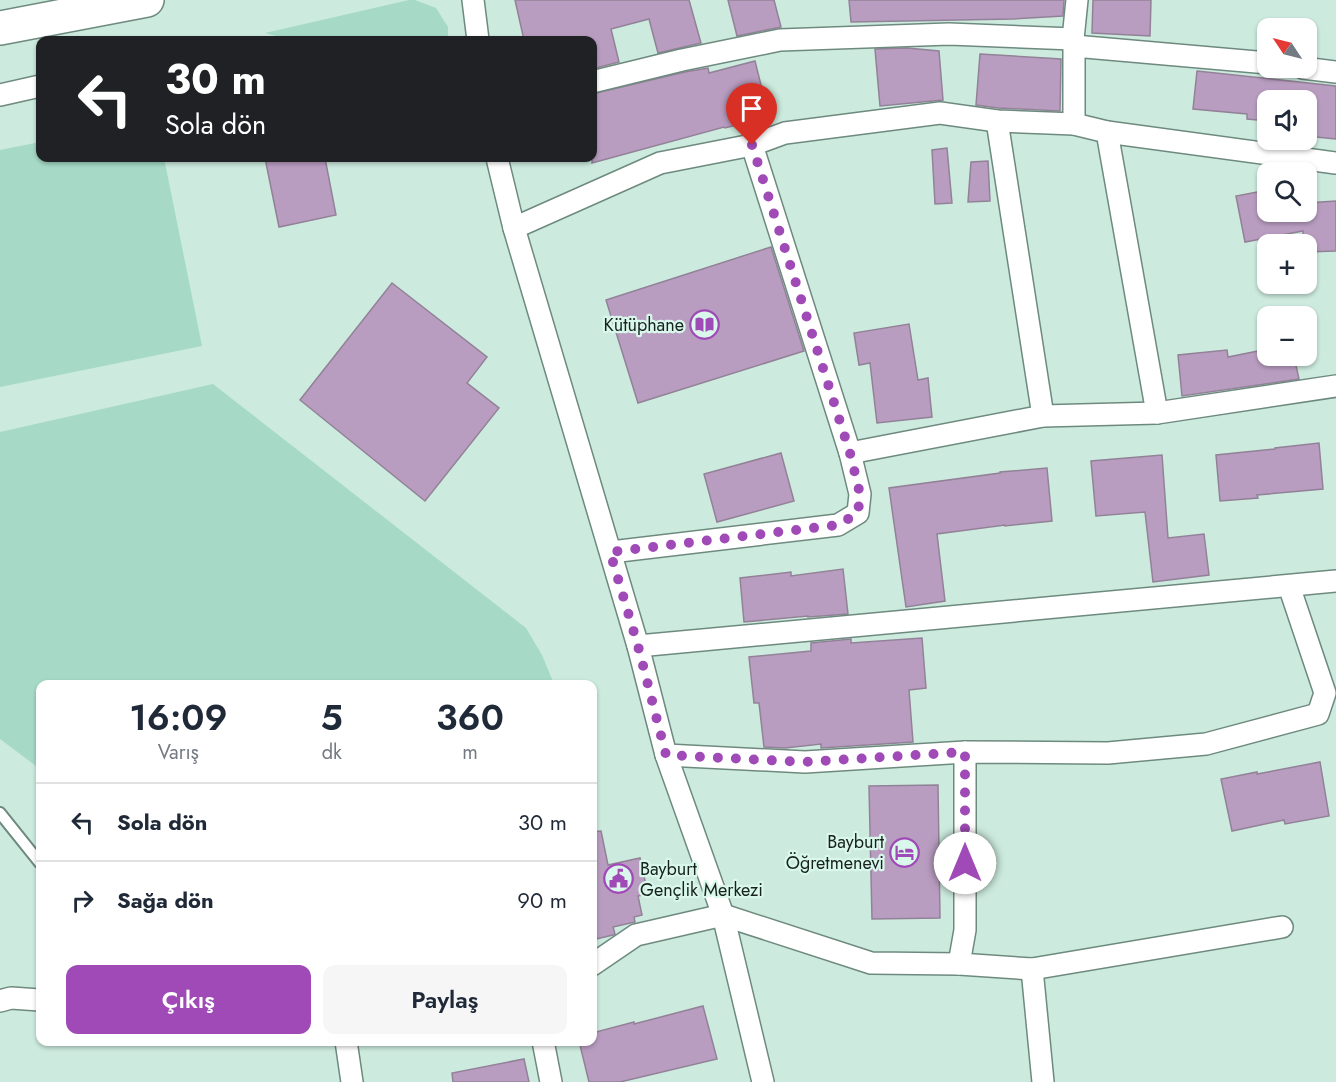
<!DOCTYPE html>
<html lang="tr">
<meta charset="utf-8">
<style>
:root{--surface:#fff;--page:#f6f6f7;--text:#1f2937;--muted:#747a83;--line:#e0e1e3;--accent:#a04ab7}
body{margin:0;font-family:Jost,sans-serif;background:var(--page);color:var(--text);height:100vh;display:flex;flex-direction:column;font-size:22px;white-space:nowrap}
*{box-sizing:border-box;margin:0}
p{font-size:20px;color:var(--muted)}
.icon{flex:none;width:33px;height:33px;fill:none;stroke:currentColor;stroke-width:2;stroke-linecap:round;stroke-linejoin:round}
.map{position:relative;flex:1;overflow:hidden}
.drawer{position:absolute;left:36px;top:680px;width:561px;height:366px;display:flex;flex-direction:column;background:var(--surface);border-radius:12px;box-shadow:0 2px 4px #0004}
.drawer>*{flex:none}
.banner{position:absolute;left:36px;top:36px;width:561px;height:126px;border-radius:12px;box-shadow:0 2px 4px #0004;background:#202124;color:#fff;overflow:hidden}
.needle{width:39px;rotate:305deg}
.controls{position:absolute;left:1257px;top:18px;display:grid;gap:12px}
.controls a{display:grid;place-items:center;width:60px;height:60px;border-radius:12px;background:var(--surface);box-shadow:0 2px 4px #0004;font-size:30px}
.pin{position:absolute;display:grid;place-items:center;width:51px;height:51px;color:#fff;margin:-62px -26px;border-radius:50% 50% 50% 0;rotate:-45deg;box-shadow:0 0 6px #0007}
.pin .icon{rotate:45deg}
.me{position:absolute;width:66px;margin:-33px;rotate:0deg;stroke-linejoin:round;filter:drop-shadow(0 0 4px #0008)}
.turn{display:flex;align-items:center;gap:21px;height:126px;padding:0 30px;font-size:27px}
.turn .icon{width:78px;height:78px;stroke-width:2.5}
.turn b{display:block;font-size:42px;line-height:51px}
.eta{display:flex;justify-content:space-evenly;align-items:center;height:102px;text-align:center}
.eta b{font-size:36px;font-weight:600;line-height:42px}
.cta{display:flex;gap:12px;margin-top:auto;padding:12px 30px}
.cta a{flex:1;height:69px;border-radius:12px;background:var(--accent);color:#fff;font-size:24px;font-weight:600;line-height:69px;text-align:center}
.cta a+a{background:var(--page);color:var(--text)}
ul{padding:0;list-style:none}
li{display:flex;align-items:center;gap:18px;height:78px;padding:0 30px;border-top:2px solid var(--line)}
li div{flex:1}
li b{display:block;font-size:22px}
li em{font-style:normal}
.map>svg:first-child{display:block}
</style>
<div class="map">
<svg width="1336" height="1082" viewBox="0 0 1336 1082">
<rect width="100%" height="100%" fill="#cceade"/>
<g fill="#a6dac7">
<path d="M409,0H415L436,8L448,27V40H291L265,33Z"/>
<path d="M40,142V158H164L202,346L0,387V150Z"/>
<path d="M213,384L526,628L542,655L554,684H40V769L0,739V432Z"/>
</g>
<g fill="#b99dc1" stroke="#928297" stroke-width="1.5">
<path d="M515,0H689L701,43L658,53L649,19L611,29L619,62L592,69V40H524Z"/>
<path d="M728,0H774L781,27L737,36Z"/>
<path d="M849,0H1064L1063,16L1013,19L851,22Z"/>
<path d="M1093,0H1151L1150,36L1092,33Z"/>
<path d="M907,48L939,51L943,100L880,106L875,49Z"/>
<path d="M980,54L1061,59L1060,111L998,108L976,105Z"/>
<path d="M755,61L769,117L725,128L724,127L592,163V94L685,72L708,68L709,73Z"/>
<path d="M1197,71L1336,86V139L1306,136V100H1268V121L1247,119V114L1193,109Z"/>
<path d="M947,148L952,203L935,204L932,150Z"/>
<path d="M265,158H325L336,215L279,227Z"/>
<path d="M988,161L990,201L968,202L971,162Z"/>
<path d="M1268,190V212H1306V203L1336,201V251L1306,252V244H1303V231L1245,242L1236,196Z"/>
<path d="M771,247L804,351L638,403L606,300Z"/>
<path d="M392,283L487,357L467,383L499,408L425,501L300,400Z"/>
<path d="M909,324L918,380L928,378L932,417L877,423L870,363L859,365L854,333Z"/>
<path d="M1268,349V356H1294L1299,379L1182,396L1178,355L1227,350L1228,357Z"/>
<path d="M1319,443L1323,489L1257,495L1258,498L1220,501L1216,455L1275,449V448Z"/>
<path d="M781,453L794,501L717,522L704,474Z"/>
<path d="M1162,455L1168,538L1204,534L1209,575L1153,582L1145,512L1096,516L1091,461Z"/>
<path d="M1047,468L1052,521L1005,526V525L937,534L945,601L906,607L889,488L1000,473V472Z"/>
<path d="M843,569L848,614L808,617V616L744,622L740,578L791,572V576Z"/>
<path d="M922,638L926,688L909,690L913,742L821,748V744L785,748L764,747L759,703H754L749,657L811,651V643L851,639V643Z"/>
<path d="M1320,762L1329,816L1285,824L1284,820L1232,831L1221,779L1257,772V774Z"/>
<path d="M938,785L940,918L872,919L869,786Z"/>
<path d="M601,831L608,865L640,858L648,894L638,896L642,915L634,917L635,922L613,927L615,934L613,935L592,940V832Z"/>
<path d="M703,1006L717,1059L620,1082H589L579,1041H592V1033L634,1022V1024Z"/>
<path d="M524,1059L529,1082H453L452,1073Z"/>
</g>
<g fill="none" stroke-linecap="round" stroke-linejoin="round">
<defs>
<path id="service" d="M0,813L40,863"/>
<g id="minor">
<path d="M473,0L478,40"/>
<path d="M1074,46L1268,63"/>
<path d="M1303,68L1336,72"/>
<path d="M592,82L682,60L780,40L949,34L1073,39"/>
<path d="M0,95L40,86"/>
<path d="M997,121L1043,416"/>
<path d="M1074,124V46L1073,39L1077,0"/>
<path d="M1107,132L1157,413"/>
<path d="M497,158L514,228L638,646L666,755L723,915L763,1082"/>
<path d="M514,228L660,163L752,145L785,133L940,113L997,121L1074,124L1107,132L1336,163"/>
<path d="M850,453L1043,416L1157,413L1336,386"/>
<path d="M611,552L838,525L858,513L860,494L850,453L752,145"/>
<path d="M638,646L1336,581"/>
<path d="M666,755L805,762L965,752L1108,753L1206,744L1318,714L1325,693L1289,586"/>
<path d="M959,964L1032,969L1282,927"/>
<path d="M592,965L636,935L723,915L871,963L959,964L965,930V752"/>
<path d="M1032,969L1043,1082"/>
<path d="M0,1001L11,998L40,1000"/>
<path d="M346,1041L352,1082"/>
<path d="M543,1041L551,1082"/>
</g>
<path id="trunk" d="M0,28L147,0"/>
</defs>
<use href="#service" stroke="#6e8a7f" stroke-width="14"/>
<use href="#minor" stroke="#6e8a7f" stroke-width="24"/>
<use href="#trunk" stroke="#6e8a7f" stroke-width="36"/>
<use href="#service" stroke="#fff" stroke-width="10"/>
<use href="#minor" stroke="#fff" stroke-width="21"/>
<use href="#trunk" stroke="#fff" stroke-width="33"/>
</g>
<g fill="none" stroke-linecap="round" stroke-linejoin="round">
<path stroke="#a04ab7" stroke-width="10" stroke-dasharray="0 18" d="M752,145L850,453L860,494L858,513L838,525L610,552L638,646L666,755L804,762L965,752V863"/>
</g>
<defs>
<symbol id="library-ring" viewBox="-11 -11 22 22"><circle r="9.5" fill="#d9f7eb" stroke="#a04ab7" stroke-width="1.5"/><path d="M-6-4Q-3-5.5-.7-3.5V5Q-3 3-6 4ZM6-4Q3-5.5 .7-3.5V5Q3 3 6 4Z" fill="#a04ab7"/></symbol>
<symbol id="hotel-ring" viewBox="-11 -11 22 22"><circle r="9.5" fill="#d9f7eb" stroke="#a04ab7" stroke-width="1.5"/><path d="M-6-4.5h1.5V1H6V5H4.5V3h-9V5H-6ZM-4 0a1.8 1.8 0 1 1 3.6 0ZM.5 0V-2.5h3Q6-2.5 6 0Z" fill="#a04ab7"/></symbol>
<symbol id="civic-ring" viewBox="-11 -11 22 22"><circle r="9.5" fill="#d9f7eb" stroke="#a04ab7" stroke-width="1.5"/><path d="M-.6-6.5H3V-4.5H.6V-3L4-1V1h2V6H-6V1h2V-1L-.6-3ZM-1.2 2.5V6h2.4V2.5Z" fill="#a04ab7"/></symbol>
</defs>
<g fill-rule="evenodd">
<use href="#library-ring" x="688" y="308" width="33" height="33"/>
<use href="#hotel-ring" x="888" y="836" width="33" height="33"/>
<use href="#civic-ring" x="602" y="862" width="33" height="33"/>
</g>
<g text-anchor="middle" stroke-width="4.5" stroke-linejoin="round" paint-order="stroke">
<g font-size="18" fill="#17221e" stroke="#d9f7eb" text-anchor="end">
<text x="684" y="331">Kütüphane</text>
<text x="884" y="848">Bayburt<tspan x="884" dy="21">Öğretmenevi</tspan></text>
<text x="640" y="875" text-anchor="start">Bayburt<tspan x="640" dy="21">Gençlik Merkezi</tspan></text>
</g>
</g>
</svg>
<div class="controls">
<a><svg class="needle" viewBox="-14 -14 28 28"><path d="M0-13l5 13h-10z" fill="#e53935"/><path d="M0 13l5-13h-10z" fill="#747a83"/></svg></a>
<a><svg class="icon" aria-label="sound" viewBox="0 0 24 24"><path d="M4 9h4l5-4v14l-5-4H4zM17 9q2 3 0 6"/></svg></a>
<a><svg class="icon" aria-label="search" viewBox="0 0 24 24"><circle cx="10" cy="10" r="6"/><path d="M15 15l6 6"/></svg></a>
<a>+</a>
<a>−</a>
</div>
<div class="pin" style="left:752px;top:145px;background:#d93025"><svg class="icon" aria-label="arrive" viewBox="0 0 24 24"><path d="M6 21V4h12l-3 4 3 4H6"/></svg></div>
<svg class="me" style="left:965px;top:863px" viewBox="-20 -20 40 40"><circle r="19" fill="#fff"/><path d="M0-13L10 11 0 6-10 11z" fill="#a04ab7"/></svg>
<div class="banner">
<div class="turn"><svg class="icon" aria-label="left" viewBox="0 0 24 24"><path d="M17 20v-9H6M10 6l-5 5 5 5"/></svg><div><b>30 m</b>Sola dön</div></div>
</div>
<section class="drawer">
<div class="eta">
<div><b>16:09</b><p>Varış</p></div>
<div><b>5</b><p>dk</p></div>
<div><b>360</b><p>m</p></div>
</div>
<ul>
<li><svg class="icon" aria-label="left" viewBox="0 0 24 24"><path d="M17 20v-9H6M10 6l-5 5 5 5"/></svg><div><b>Sola dön</b></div><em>30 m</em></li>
<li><svg class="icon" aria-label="right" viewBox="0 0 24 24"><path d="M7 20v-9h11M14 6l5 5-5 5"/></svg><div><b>Sağa dön</b></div><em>90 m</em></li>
</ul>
<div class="cta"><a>Çıkış</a><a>Paylaş</a></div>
</section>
</div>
